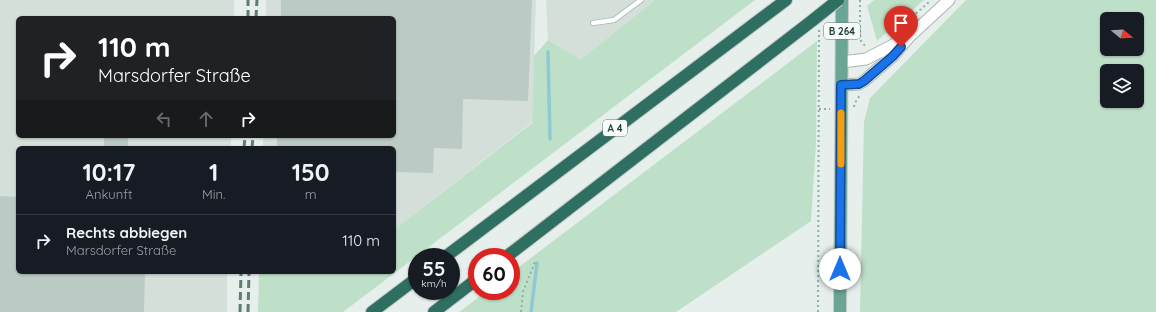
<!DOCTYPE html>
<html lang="de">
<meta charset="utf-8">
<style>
:root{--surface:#171b24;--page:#20242c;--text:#f1f3f6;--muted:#9ea1a6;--line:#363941}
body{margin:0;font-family:Quicksand,sans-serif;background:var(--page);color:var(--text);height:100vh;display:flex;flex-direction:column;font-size:15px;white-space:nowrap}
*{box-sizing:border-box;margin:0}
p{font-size:13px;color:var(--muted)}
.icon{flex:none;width:22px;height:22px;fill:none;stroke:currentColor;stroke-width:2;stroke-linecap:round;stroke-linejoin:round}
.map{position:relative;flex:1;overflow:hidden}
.panel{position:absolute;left:16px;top:146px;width:380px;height:128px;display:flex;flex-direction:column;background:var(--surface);border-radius:6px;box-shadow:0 1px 3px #0004}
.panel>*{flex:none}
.hud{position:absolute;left:16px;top:16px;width:380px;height:122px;border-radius:6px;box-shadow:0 1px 3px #0004;background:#202124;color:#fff;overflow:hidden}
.needle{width:26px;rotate:108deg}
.tools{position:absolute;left:1100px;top:12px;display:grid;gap:8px}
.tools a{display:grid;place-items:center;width:44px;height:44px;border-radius:6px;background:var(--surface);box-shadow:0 1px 3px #0004;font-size:20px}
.speed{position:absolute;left:408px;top:248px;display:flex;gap:8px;font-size:20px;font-weight:700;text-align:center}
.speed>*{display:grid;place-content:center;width:52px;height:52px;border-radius:50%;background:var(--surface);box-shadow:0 1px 3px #0004;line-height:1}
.speed small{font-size:10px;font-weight:400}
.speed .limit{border:6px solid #d22;background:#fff;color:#111}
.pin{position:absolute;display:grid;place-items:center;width:34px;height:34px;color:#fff;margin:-41px -17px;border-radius:50% 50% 50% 0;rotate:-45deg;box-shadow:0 0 4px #0007}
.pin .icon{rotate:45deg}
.me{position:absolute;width:44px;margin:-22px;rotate:0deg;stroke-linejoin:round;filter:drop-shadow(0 0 3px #0008)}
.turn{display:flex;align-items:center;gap:14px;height:84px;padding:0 16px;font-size:18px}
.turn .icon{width:52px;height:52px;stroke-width:2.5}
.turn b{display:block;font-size:28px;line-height:34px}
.lanes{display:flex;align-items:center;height:38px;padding:0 16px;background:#0003;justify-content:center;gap:20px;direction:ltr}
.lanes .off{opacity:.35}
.eta{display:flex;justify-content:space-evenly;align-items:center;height:68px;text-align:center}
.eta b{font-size:24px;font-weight:800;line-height:28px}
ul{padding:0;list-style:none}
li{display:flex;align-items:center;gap:12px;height:52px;padding:0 16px;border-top:1px solid var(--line)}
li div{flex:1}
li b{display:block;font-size:15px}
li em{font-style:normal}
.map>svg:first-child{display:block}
</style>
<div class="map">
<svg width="1156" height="312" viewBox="0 0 1156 312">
<rect width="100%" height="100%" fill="#e6efeb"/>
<g fill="#d4dfda">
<path d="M0,0H234V18H18V136H231V148H18V272H227V312H0Z"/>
<path d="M266,0H536L532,122L394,230V148H263V136H394V18H266Z"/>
<path d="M546,0H655L581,59L548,40Z"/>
</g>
<g fill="#bfe0c8" fill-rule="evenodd">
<path d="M655,0H755L343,312H258L259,272H394V230L532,123L534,56L548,40L581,59Z"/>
<path d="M874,0H924L877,41L867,6Z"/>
<path d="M966,0H1156V312H860L864,122L870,98ZM1107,19H1137V49H1107ZM1107,71H1137V101H1107Z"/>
<path d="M817,41L816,144L811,221L676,312H459L487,291H511V273Z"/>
</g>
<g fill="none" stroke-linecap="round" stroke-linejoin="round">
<g stroke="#8ec9d4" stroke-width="3.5">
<path d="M548,52L550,139"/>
<path d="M531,312L537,263"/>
</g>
</g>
<g fill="#bbcac4">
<path d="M281,0H532L528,101L463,99L462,149L434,148L433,173L394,172V148H277V136H394V18H281Z"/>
<rect x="104" y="136" width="24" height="12"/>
<path d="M0,196L18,197V272H145L144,312H0Z"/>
</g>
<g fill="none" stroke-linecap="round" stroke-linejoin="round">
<defs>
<path id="service" d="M593,23L614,20L641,0"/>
<g id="tertiary">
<path d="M842,62L866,59L905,39"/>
<path d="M841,85L859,84L864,81L893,56L909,37L949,0"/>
</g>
<path id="primary" d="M840,312L842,0"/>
<g id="motorway">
<path d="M445,257L786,0"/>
<path d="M506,257L813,20"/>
<path d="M372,312L417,278"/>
<path d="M434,312L477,279"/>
</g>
</defs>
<use href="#service" stroke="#a8b8b2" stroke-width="6"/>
<use href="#tertiary" stroke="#a8b8b2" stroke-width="13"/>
<use href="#primary" stroke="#c2cac8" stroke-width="14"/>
<use href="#motorway" stroke="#c2cac8" stroke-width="14"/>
<g stroke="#86b3a5" stroke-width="2" stroke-dasharray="2 3" stroke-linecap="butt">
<path d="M860,0V34L861,41L866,47"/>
<path d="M897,30L929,2"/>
<path d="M854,107L855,103L860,95"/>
<path d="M819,109H830"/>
<path d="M521,312L523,292L535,262"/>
<path d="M818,312L819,29"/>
</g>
<use href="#service" stroke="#fff" stroke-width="4.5"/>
<use href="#tertiary" stroke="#fff" stroke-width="11"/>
<use href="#primary" stroke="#6aa596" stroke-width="12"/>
<use href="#motorway" stroke="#2f6f62" stroke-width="12"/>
<g stroke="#5f7d75" stroke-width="3" stroke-dasharray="8 4" stroke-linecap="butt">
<path d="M248,18V0"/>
<path d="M256,18L257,0"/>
<path d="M244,148L245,136"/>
<path d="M252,148L253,136"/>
<path d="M240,312L241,272"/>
<path d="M248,312L249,272"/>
</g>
<defs>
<path id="motorway-bridge" d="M813,20L838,0"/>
</defs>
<use href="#motorway-bridge" stroke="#c2cac8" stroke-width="14" stroke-linecap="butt"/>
<use href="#motorway-bridge" stroke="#2f6f62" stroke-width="12"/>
</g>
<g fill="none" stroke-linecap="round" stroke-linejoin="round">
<defs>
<path id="route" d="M840,269L841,85L859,84L864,81L893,56L901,47"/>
</defs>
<use href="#route" stroke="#114b97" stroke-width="10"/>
<use href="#route" stroke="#1a73e8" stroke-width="7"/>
<path stroke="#f59e0b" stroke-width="7" d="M841,164V113"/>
</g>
<g text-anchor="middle" stroke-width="3" stroke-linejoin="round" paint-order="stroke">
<g fill="#f7fbf9" stroke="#637a73" stroke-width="1">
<rect x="824" y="23" width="36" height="16" rx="3"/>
<rect x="603" y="120" width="24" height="16" rx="3"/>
</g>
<g font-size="10" font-weight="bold" fill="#24423a">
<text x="842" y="35">B 264</text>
<text x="615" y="132">A 4</text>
</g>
</g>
</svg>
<div class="tools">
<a><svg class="needle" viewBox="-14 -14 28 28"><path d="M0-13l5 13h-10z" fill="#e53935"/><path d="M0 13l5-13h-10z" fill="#9ea1a6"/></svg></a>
<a><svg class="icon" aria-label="layers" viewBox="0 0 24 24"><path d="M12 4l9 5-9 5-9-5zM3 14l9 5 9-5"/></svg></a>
</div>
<div class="speed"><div>55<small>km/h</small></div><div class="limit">60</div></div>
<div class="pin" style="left:901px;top:47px;background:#d93025"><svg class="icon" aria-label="arrive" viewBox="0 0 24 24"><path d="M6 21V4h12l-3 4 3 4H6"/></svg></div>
<svg class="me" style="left:840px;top:269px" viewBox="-20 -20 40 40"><circle r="19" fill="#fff"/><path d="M0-13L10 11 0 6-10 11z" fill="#1a73e8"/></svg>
<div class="hud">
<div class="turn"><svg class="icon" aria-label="right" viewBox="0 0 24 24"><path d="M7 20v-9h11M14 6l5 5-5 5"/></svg><div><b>110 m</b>Marsdorfer Straße</div></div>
<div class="lanes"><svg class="icon off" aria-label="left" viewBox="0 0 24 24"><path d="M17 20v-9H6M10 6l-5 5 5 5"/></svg><svg class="icon off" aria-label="ahead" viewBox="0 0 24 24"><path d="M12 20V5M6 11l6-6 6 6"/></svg><svg class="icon" aria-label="right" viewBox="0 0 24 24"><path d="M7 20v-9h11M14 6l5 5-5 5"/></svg></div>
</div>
<section class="panel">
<div class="eta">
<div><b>10:17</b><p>Ankunft</p></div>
<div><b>1</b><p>Min.</p></div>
<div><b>150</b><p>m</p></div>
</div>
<ul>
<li><svg class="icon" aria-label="right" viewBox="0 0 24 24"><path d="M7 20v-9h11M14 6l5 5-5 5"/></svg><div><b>Rechts abbiegen</b><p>Marsdorfer Straße</p></div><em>110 m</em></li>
</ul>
</section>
</div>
